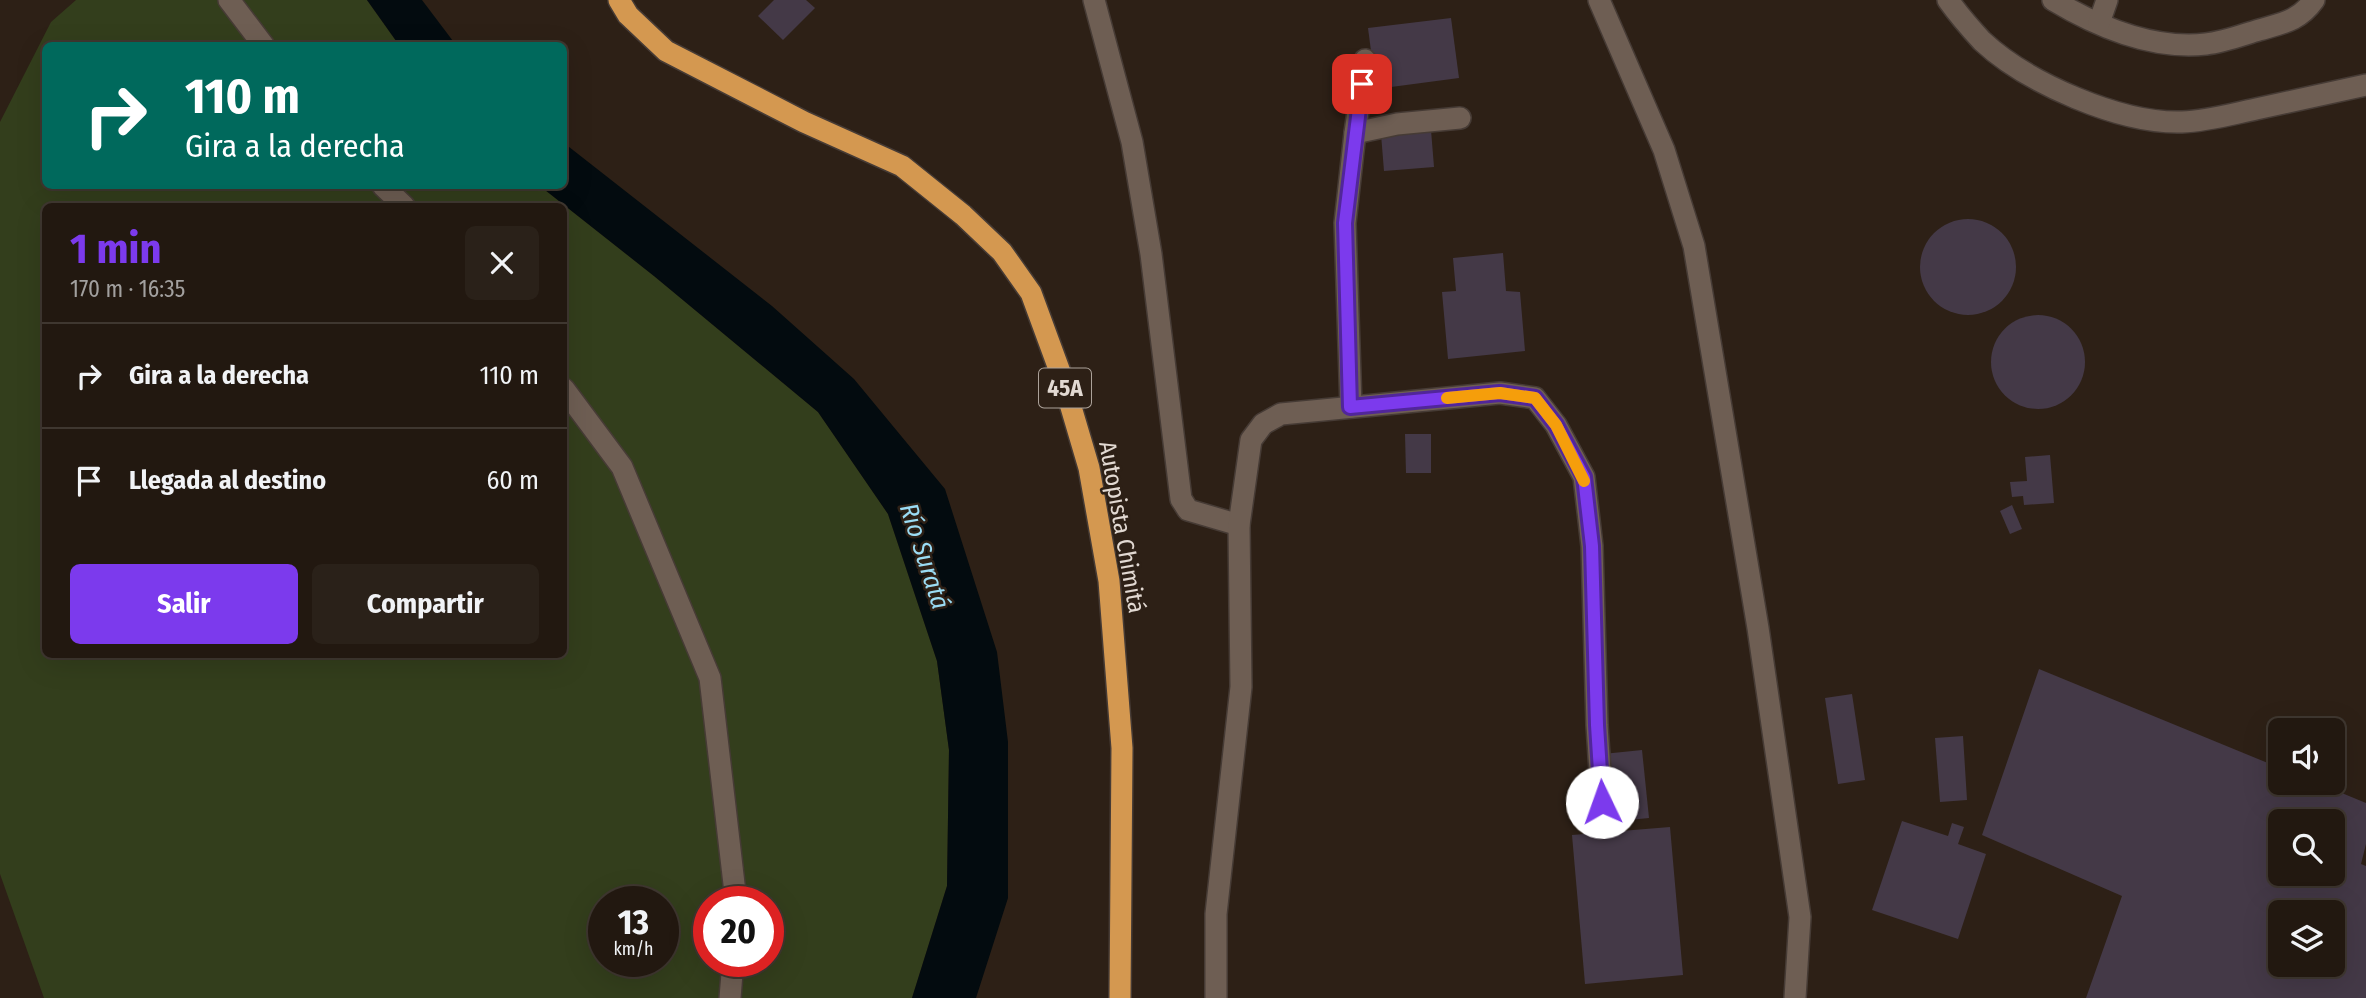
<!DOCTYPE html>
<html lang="es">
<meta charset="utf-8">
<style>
:root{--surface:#221810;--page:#2a2119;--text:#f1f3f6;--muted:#a2a09f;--line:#3f3730;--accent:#7c3aed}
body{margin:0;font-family:"Fira Sans Condensed",sans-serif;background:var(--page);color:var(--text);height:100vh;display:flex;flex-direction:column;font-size:26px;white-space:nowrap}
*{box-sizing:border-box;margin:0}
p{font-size:23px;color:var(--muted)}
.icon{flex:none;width:38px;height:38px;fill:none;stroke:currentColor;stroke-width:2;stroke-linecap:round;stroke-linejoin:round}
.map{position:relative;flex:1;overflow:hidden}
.panel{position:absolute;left:42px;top:203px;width:525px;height:455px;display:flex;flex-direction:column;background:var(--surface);border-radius:10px;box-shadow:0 7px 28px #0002,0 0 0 2px var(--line)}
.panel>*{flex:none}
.top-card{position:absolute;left:42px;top:42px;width:525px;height:147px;border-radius:10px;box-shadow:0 7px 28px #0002,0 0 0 2px var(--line);background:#00695c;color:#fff;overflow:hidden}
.tools{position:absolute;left:2268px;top:718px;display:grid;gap:14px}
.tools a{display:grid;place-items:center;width:77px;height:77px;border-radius:10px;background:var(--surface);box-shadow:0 7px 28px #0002,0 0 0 2px var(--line);font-size:35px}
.speed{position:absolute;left:588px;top:886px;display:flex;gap:14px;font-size:35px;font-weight:700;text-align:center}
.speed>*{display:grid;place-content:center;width:91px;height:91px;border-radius:50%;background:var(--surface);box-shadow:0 7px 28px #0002,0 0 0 2px var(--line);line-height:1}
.speed small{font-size:18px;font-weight:400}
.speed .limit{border:10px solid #d22;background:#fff;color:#111}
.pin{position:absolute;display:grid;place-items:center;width:60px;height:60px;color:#fff;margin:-30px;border-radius:14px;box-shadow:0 4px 10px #0006}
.me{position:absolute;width:77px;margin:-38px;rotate:357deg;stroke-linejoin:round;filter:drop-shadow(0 0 5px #0008)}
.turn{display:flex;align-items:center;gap:24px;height:147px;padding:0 28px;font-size:32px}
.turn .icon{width:91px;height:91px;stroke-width:2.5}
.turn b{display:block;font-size:49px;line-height:60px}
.round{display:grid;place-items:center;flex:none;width:74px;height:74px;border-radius:10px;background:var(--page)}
.head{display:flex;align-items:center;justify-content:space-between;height:119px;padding:0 28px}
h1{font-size:42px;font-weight:700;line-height:52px;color:var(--accent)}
.primary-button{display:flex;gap:14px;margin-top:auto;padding:14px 28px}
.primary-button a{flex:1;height:80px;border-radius:10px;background:var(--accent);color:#fff;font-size:28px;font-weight:700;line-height:80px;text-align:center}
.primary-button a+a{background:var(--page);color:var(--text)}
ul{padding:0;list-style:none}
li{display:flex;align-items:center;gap:21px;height:105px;padding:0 28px;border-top:2px solid var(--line)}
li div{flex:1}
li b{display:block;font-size:26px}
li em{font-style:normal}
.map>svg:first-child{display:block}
</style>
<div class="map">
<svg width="2366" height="998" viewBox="0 0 2366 998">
<rect width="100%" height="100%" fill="#2d2016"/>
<path fill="#333e1c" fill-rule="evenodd" d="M76,0H367L399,45L46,46V186H540L654,276L818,412L888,514L937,661L949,750L947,886L912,998H44L0,874V122L51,22ZM46,206H564V654H46ZM604,901H663V961H604ZM709,901H768V961H709Z"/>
<g fill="#030b0f">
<path d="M367,0H422L456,45H399Z"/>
<path d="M564,143L772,306L854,379L945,489L997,652L1008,742V898L976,998H912L947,886L949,750L937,661L888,514L818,412L654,276L540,186H564Z"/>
</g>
<g fill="#443947" fill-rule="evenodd">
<path d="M774,0H806L815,8L783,40L758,16Z"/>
<path d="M1451,18L1459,78L1376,89L1368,28Z"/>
<path d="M1431,130L1434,167L1384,171L1381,134Z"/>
<circle cx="1968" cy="267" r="48"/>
<path d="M1503,253L1506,291L1520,292L1525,351L1448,359L1442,292L1456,291L1453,258Z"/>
<circle cx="2038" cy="362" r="47"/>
<path d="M1405,434H1431V473H1406Z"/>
<path d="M2050,455L2054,503L2024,505L2023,496L2012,497L2010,482L2027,481L2025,457Z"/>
<path d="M2012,505L2022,529L2010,534L2000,511Z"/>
<path d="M2039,669L2280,768V782H2315L2366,803V844L2361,864L2366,866V998H2086L2122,896L1982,835ZM2280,821H2333V873H2280ZM2280,912H2333V964H2280Z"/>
<path d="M1852,694L1865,780L1838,784L1825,698Z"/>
<path d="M1963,736L1967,800L1940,802L1935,738Z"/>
<path d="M1642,750L1649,818L1609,822L1603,754Z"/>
<path d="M1902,821L1948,836L1952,823L1964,827L1958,844L1986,854L1958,939L1872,910Z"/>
<path d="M1670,827L1683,975L1585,984L1572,835Z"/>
</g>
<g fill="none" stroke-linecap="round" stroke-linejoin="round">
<defs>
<g id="minor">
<path d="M229,0L264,46"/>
<path d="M1094,0L1132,142L1151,254L1181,499L1188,510L1239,525"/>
<path d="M1599,0L1664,150L1694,246L1758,628L1800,917L1795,998"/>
<path d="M1948,0C1958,14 1970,28 1982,41C2027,83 2121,124 2182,122C2207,121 2232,114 2256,109C2293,101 2329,93 2366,85"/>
<path d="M2053,0C2098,27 2153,50 2206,44C2224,42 2242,35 2259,30C2283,23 2299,21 2314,0"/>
<path d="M2099,23L2107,0"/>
<path d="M1355,133L1365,60"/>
<path d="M383,186L404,206"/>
<path d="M564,389L622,467L710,678L736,901"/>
<path d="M1351,407L1345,223L1355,133L1397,124L1460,118"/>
<path d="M730,998L733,961"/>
<path d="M1216,998V914L1241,687L1239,525L1251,440L1263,424L1281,414L1500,393L1535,398L1556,425L1584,477L1592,546L1597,725L1602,802"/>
</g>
<path id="highway" d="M619,0L628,15L666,51L804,122L902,166L963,215L1002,252L1031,293L1063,380L1089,468L1109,581L1122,748L1120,998"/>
</defs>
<use href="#minor" stroke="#463b35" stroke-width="24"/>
<use href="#highway" stroke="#463b35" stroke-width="24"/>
<use href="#minor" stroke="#6e5e53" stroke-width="21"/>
<use href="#highway" stroke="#d49850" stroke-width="21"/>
</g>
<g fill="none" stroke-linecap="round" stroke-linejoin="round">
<defs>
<path id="route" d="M1362,84L1345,223L1350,407L1500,393L1535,398L1556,425L1584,477L1592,546L1597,725L1602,802"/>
</defs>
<use href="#route" stroke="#51269a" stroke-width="18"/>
<use href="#route" stroke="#7c3aed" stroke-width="12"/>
<path stroke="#f59e0b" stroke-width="12" d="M1447,398L1500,393L1535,398L1556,425L1584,481"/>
</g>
<g text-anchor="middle" stroke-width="5" stroke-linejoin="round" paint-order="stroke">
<rect fill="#2d2016" stroke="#aca29a" stroke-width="2" x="1039" y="368.5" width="52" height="39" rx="5"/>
<g font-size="23" font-weight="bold" fill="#e2d9d2">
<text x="1065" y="396">45A</text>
</g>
<g font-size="24" fill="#e2d9d2" stroke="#2d2016">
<text transform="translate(1122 527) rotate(80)" y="8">Autopista Chimitá</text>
</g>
<g font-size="26" font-style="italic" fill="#9bdcf4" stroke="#2d2016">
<text transform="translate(925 556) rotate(72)" y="9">Río Suratá</text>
</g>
</g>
</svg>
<div class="tools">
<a><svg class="icon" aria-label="sound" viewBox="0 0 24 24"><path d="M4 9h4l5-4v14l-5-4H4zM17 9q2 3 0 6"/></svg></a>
<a><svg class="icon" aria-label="search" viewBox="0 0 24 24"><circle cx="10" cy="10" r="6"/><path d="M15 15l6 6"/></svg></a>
<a><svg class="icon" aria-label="layers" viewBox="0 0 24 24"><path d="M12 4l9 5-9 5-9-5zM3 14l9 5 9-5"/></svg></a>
</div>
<div class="speed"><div>13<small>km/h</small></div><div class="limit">20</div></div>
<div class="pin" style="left:1362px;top:84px;background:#d93025"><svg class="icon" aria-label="arrive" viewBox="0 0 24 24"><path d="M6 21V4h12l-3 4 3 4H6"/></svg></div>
<svg class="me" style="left:1602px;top:802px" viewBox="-20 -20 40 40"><circle r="19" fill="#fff"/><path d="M0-13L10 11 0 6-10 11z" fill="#7c3aed"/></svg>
<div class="top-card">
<div class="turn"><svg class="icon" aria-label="right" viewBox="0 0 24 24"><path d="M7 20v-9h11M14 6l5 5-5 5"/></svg><div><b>110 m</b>Gira a la derecha</div></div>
</div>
<section class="panel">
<div class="head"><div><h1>1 min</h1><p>170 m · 16:35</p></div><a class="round"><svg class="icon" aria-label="close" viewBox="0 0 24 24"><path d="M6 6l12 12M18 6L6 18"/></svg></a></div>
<ul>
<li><svg class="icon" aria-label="right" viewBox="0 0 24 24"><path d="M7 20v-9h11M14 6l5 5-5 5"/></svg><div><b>Gira a la derecha</b></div><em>110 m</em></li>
<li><svg class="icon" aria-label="arrive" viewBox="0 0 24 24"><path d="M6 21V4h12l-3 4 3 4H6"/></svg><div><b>Llegada al destino</b></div><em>60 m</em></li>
</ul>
<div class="primary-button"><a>Salir</a><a>Compartir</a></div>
</section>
</div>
